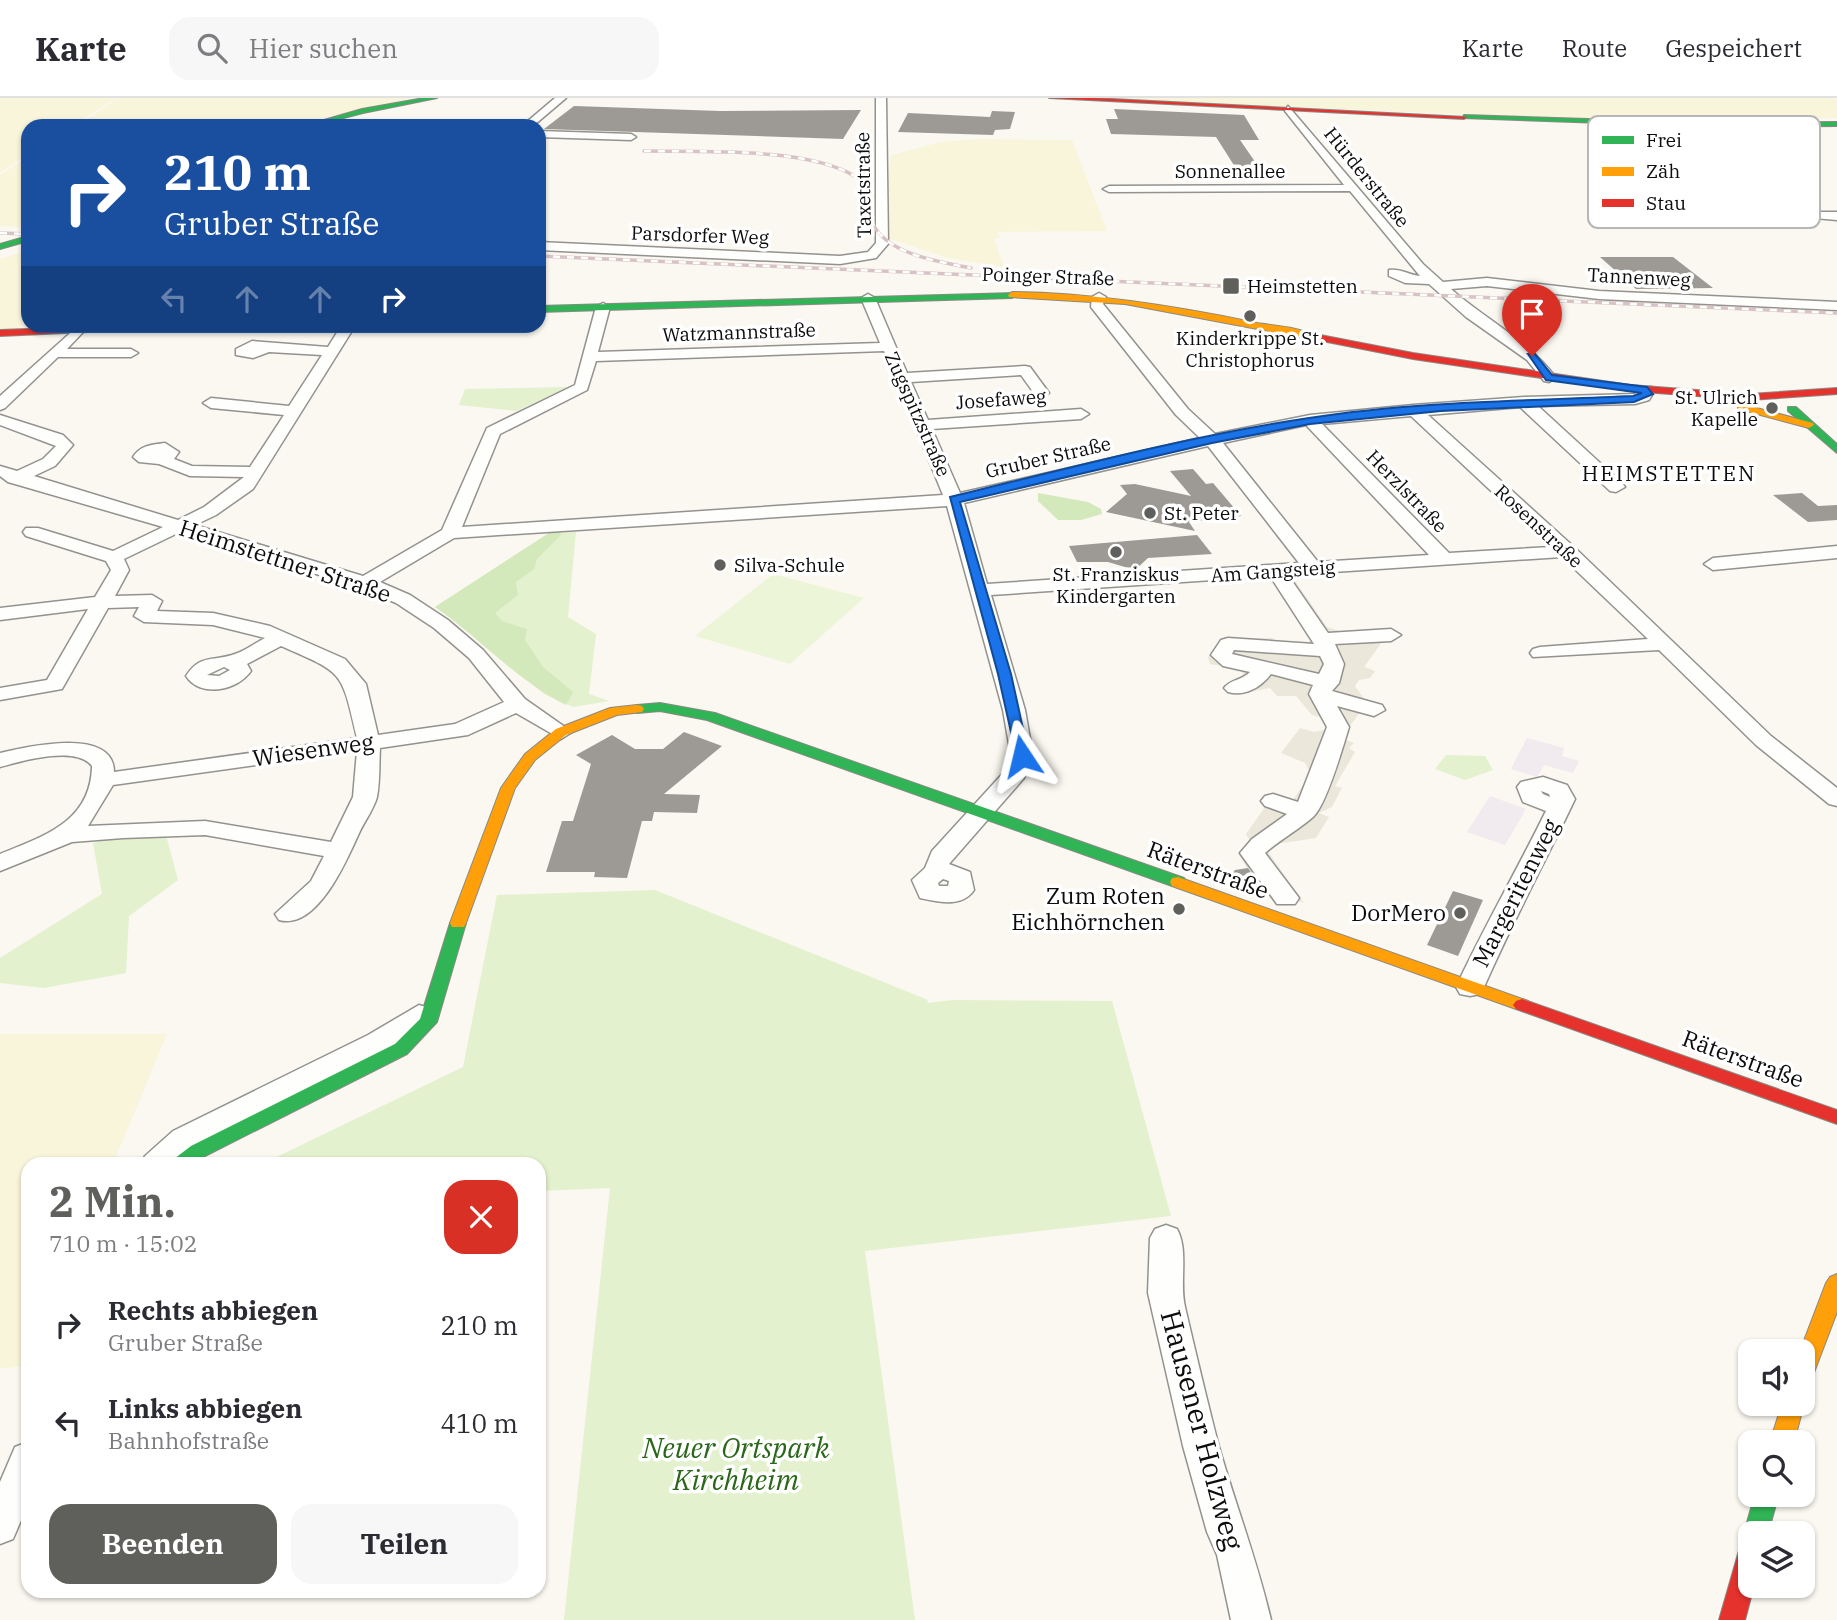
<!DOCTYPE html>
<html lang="de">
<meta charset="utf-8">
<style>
:root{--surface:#fff;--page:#f7f7f7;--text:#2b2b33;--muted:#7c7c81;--line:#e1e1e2;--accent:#5f5f5c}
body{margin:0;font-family:"IBM Plex Serif",serif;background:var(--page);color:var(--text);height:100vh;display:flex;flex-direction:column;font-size:26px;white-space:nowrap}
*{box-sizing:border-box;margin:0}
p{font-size:23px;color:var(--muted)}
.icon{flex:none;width:38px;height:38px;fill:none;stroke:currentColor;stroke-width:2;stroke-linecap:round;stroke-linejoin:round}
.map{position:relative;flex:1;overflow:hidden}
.panel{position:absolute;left:21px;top:1059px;width:525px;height:441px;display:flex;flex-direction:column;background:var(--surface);border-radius:21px;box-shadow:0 2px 5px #0004}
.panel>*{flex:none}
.top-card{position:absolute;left:21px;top:21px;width:525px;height:214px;border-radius:21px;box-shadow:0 2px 5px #0004;background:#1a4fa0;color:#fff;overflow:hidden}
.buttons{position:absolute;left:1738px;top:1241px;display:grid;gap:14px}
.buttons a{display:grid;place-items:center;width:77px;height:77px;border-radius:14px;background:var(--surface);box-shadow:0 2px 5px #0004;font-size:35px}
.pin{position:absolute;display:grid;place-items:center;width:60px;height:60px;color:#fff;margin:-72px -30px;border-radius:50% 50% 50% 0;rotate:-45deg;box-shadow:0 0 7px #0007}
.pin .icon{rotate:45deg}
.me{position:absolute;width:77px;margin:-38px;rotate:350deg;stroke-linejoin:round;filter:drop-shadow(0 0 5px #0008)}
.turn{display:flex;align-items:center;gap:24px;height:147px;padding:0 28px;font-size:32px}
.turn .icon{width:91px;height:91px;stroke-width:2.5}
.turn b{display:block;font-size:49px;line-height:60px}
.lanes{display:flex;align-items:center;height:66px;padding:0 28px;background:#0003;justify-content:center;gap:35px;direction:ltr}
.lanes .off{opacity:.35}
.round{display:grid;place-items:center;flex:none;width:74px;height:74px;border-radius:21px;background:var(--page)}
.head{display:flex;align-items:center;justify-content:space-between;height:119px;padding:0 28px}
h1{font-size:42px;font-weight:700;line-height:52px;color:var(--accent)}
.cta{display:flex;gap:14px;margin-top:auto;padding:14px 28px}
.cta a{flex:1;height:80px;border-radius:21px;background:var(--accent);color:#fff;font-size:28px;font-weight:700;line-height:80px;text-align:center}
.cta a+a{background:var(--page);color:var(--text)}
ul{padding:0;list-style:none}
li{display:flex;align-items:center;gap:21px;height:98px;padding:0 28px}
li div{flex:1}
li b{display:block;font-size:26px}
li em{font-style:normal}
header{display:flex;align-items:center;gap:42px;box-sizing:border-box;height:98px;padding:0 35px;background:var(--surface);border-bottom:2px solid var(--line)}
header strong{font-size:33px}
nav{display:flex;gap:38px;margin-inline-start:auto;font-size:24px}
.search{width:490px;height:63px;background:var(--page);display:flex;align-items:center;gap:18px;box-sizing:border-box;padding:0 24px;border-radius:21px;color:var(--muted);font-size:26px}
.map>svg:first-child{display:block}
</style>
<header>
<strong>Karte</strong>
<div class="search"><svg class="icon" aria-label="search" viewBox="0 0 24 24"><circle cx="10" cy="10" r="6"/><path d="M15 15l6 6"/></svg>Hier suchen</div>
<nav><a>Karte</a><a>Route</a><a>Gespeichert</a></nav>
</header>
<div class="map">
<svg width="1837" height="1522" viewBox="0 0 1837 1522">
<rect width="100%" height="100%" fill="#faf8f0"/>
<g fill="#f1eaee">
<path d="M1527,640L1564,650L1562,658L1579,663L1573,675L1544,667L1537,679L1511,671Z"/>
<path d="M1490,698L1526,711L1505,747L1467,734Z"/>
</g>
<g fill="#f8f5db">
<path d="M0,0H116L72,28H28V56L0,75Z"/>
<path d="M118,0H413L288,28H76Z"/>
<path d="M1099,0H1832L1837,2V20L1695,24L1561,21Z"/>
<path d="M980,41L1072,42L1107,133L998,134L1000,140L994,141L1004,169L948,160L890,141L887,91L891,57L941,44Z"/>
<path d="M28,59V125L19,129L0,128V77Z"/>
<path d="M28,152V221L17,231H0V161Z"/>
<path d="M0,936H167L113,1066H28V1267L8,1270H0Z"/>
</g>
<g fill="#e3f1ce">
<path d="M568,289L516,313L459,307L465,291Z"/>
<path d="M576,434L568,519L596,536L589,596L609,603L573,609L544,596L469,532L435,509L549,435Z"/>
<path d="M1446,657L1485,658L1493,672L1465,682L1435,671Z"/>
<path d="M165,734L178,782L129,818L126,875L44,890L0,885V860L102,796L93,745L124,737Z"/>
<path d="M655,792L928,902L927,905L953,902L1112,903L1171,1118L865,1153L915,1522H564L610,1090L539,1093V1066H262L463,969L497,797Z"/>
</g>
<g fill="#d3e9bc">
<path d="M1038,395L1088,404L1101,411L1102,416L1081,422H1058L1038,403Z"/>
<path d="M560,434L561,437L537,461L534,471L516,484L518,497L495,515L502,523L527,531L525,542L543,569L573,594L566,607C517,583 480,540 435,509L549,435Z"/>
</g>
<path fill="#edf5d8" d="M773,476L864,500L790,566L695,538Z"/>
<path fill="#ebe7db" d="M1293,480L1327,529L1346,535L1388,533L1395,543L1382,544L1364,569L1375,573L1370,580L1359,582L1355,588L1367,605L1341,640L1354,645L1349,650L1355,654L1335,688L1342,690L1332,709L1319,715L1329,719L1316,740L1264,748L1304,805L1260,790L1264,781L1259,774L1247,770L1239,757L1251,745L1246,736L1272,699L1291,705L1311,675L1305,665L1281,655L1300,630L1314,634L1329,631L1323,620L1312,617L1296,598H1277L1270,590L1239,596L1230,585L1243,579L1242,572L1210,566L1208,559L1223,541L1273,540L1276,544L1307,547L1311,540L1273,481Z"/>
<g fill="#9d9a96">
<path d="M574,8L720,13L861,12L843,41L544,31Z"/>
<path d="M1114,11L1244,17L1259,42H1240L1267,81H1248L1242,72H1237L1216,39L1111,36L1106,21H1118Z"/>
<path d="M992,13L1015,14L1010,31L995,32L993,37L898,34L908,15L990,19Z"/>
<path d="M1600,159H1673L1713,190L1636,191Z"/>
<path d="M1193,371L1206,386L1213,385L1241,418L1189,424L1195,433L1106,414L1127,396L1120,387L1135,386L1191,398L1170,373Z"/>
<path d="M1802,395L1818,408L1837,407V422L1808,424L1773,397Z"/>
<path d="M1197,437L1212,456L1148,460L1135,472L1108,464H1077L1069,448Z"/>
<path d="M684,634L722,648L664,696L700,697L697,715L654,714L652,723H642L627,780L594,779L595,774H546L562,723H573L591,666L576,657L612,637L635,651H663Z"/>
<path d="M1248,770L1261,788L1260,790L1247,791L1235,787L1230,779L1235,772Z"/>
<path d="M1453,793L1483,802L1458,858L1427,847Z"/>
</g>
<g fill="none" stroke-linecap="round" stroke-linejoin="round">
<defs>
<g id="street">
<path d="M555,0H566L533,28H522Z"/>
<path d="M876,0H886L888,146L876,160L840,166L539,152V144L840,158L868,154L876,145Z"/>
<path d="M1288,8L1423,166L1443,184L1487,180L1599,193L1837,204V212L1599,201L1487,188L1451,191C1485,221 1529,243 1556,280L1549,284L1544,283L1527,262L1466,219L1429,186L1405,185L1389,178V172C1399,170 1410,177 1420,178L1350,93L1109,94L1103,91L1109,88L1344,87L1285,13Z"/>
<path d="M539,33L631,36L636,39L631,42L539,39Z"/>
<path d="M1818,114H1837V122L1814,120L1812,118Z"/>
<path d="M1099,195L1106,199L1103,206L1188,311L1215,336L1310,317L1413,307L1524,299L1635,296L1642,289H1652L1655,292L1649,302L1635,306L1538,308L1622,385L1625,389L1616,394L1610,393L1520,309L1428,317L1574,449L1771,638L1837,690V708L1829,706L1756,647L1659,552L1533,559L1530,555L1533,551L1540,549L1648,541L1562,459L1288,477L1328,535L1391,531L1401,537L1391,543L1335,546L1344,566L1339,585L1332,593L1382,607L1385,612L1374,618L1337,608L1349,629C1343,649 1326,708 1313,719C1298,732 1280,742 1265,755L1299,800L1295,806H1277L1240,755L1252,741L1287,716L1265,708L1261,703L1265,698L1273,696L1298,704L1327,629L1309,596L1313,587L1271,576C1261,589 1245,599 1228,594L1224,590C1231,581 1243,582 1250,574L1223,568L1211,557L1221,542L1228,540L1314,546L1272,481L1273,478L991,497L1025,612L1033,658L1024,680L949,766L970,774L974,792C962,810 938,804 920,800L912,782L925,770L932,753L1005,673L1011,658L1003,612L947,408L454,440L380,484L410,497L448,522L483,552L525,601L572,634L561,641L516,615L468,637L380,650C379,665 380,684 377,699C374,710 365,723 360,733C348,759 318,833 279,822L275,816L311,783L324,758L205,737L123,740L72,744L0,773V756C44,738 91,724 92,668C76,647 22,663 0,669V655C26,649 114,628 114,674L357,640C341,572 345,576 281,548L247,566L251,573C237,593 200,600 186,578C201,555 214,564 235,556C245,553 255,545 265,540L213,527L144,524L134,518L139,509L108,510L62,591L0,602V590L47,582L88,511L0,522V510L95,499L111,472L106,463L26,438L23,434L26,430H38L113,453L163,429L8,384L0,378V368L17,373L43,361L56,348L0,327V317L63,337L73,347L55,368L34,378L178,422L204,409L244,379L190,378L159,366L139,364L133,359C141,347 151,347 165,345L179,354L174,361L192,368L250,369L284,317L211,310L203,305L211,300L289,308L322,257L269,254L253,260L236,257V251L252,243L328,249L341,228H355L253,391L216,417L195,427L363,478L442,432L487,330L575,287L596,209L603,205L610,209L598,254L880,245L861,200L868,196L875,200L907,275L1025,268L1030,269L1049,295L1041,300L1036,298L1021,277L911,284L928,322L1081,311L1089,316L1081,321L932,331L960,395L1200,340L1176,317L1091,209L1092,199ZM884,253L943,397L462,429L500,336L587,292L596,263ZM1411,318L1551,449L1449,455L1322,326ZM1306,327L1429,457L1318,464L1223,345ZM1208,348L1299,465L987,486L964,405ZM180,434L358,489L396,505L434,530L469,560L504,604L455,626L378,637L366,586L345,561L270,528L213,515L157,513L162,503L152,497L115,498L129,472L124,461ZM1234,552L1320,558L1324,566L1319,576L1232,556ZM224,569L230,572L219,578L207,577ZM357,653L353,699L331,744L205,723L88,728L113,687ZM943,781L949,783L948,788H939L938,785Z"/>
<path d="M78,228L85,232L67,251H131L138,255L131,259H58L5,310L0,312V298Z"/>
<path d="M1837,448V460L1713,472L1704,466L1713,460Z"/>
<path d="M1543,679L1567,687L1575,701C1545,764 1512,825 1484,889L1480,896L1470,898L1460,896L1456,889C1484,829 1517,772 1546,713L1523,704L1517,689L1521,684ZM1541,693L1549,696L1550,699L1543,696Z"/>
<path d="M419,907L429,910L433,917L429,924L388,951L195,1049L176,1066H141L145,1058L173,1033L368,937Z"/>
<path d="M1166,1127L1177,1131C1189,1153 1179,1184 1185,1209C1196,1256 1207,1303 1219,1349C1236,1408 1257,1462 1271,1522H1231L1217,1457L1207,1434L1183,1348L1148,1195L1150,1140L1155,1131Z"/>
<path d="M28,1344V1406L13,1441L0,1446V1384L15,1349Z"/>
</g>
<g id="fast">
<path d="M424,0H437L363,15L313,28H303L362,11Z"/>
<path d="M1464,17L1717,25L1837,24V28L1717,29L1462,20Z"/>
<path d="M28,138V143L0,151V146Z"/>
<path d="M1015,195L1016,197L1012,200L539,214V208Z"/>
<path d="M1788,309H1796L1837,346V355L1788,313Z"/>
<path d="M660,605L715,615L1184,780L1186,784L1184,788H1172L707,622L660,613L637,615L630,611L637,607Z"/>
<path d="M458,820L466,825L437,924L407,956L205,1058L195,1066H171L174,1061L191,1048L395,946L420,921L450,825Z"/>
<path d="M1755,1396H1779L1768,1435H1750V1444L1744,1435Z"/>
</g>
<g id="slow">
<path d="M1012,194C1095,195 1176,208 1257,225C1275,228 1300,229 1315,238L1310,241L1125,206L1009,199L1008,197Z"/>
<path d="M1742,306L1813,325L1814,327L1809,330L1738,311V307Z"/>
<path d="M637,607L642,608L644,611L642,614L617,617L566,637L535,662L515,690L466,825L464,829H452L450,825L501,690L525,656L556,631L610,610Z"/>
<path d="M1178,779L1528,903L1531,907L1528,911H1516L1172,788L1170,784L1172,780Z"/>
<path d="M1837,1176V1214L1810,1285L1802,1288V1253H1800L1826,1185L1830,1179Z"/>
<path d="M1802,1302L1804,1306L1794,1344H1770L1782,1306H1802Z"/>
</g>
<g id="jam">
<path d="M1049,0H1092L1467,19L1464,21Z"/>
<path d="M106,228H158L154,231L0,238V232Z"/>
<path d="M1310,235L1413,255L1630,287L1750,296L1837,290V296L1750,302L1630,293L1413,261L1307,240V236Z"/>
<path d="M1522,901L1837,1012V1026L1516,911L1513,907L1516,903Z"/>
<path d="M1750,1444V1488H1754L1745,1522H1719L1738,1456L1741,1447Z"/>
</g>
</defs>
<use href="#street" stroke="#93928f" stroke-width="3"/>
<use href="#fast" stroke="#8a8985" stroke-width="2"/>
<use href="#slow" stroke="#8a8985" stroke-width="2"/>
<use href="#jam" stroke="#8a8985" stroke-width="2"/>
<use href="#street" fill="#fefefd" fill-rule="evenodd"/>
<use href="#fast" fill="#30b455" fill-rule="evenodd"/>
<use href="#slow" fill="#ff9f0a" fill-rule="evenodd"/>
<use href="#jam" fill="#e5322d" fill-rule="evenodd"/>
<defs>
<g id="rail">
<path d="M870,38C870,64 861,102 873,126C888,157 941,164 971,170"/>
<path d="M644,53C701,54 809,49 856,79C862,83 867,90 871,95"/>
<path d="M0,135L28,136"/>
<path d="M539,158L1837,215"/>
</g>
</defs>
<use href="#rail" stroke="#d8c3c3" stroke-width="3.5"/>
<use href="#rail" stroke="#fff" stroke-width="2.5" stroke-dasharray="7" stroke-linecap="butt"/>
</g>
<path fill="#1a73e8" stroke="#114b97" stroke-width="2" d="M1528,256H1535L1552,277L1647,289L1653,296L1634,304L1441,313L1310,326L1212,345L960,404L1011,576L1029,658L1022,663L1017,661L998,576L950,399C1069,370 1189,338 1309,320C1416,303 1526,303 1633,298L1642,295L1546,282Z"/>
<g fill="#5f5f5c" stroke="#fff" stroke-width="2.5">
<rect x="1222" y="179" width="18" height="18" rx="3.5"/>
<circle cx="1250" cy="218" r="7"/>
<circle cx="1772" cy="310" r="7"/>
<circle cx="1150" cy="415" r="7"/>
<circle cx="1116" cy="454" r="7"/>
<circle cx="720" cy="467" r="7"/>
<circle cx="1179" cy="811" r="7"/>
<circle cx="1460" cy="815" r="7"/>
</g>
<g text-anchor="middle" stroke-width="7" stroke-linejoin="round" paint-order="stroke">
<g font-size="19" fill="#0c0c0c" stroke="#fff">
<text x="1230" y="80">Sonnenallee</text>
<text transform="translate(1367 79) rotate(51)" y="7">Hürderstraße</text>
<text transform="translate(863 87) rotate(-91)" y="7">Taxetstraße</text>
<text transform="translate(700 137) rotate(2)" y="7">Parsdorfer Weg</text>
<text transform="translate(1048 178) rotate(2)" y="7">Poinger Straße</text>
<text transform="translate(1639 179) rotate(3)" y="7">Tannenweg</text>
<text transform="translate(739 234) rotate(-2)" y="7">Watzmannstraße</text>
<text transform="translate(1001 301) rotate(-4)" y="7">Josefaweg</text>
<text transform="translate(918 316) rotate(66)" y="7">Zugspitzstraße</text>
<text transform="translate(1048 359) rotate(-13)" y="7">Gruber Straße</text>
<text transform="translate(1407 393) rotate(46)" y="7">Herzlstraße</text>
<text transform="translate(1539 428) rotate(43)" y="7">Rosenstraße</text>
<text transform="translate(1273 473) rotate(-4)" y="7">Am Gangsteig</text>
</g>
<g font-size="19" fill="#0c0c0c" stroke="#fff" text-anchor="start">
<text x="1247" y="195">Heimstetten</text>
<text x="1250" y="247" text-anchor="middle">Kinderkrippe St.<tspan x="1250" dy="22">Christophorus</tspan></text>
<text x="1758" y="306" text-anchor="end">St. Ulrich<tspan x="1758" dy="22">Kapelle</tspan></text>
<text x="1164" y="422">St. Peter</text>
<text x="734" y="474">Silva-Schule</text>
<text x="1116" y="483" text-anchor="middle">St. Franziskus<tspan x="1116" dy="22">Kindergarten</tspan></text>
</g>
<g font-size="21" letter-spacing="2" fill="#0c0c0c" stroke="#fff">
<text x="1669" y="383">HEIMSTETTEN</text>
</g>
<g font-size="23" fill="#0c0c0c" stroke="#fff">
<text transform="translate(285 463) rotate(18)" y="8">Heimstettner Straße</text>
<text transform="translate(313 652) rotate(-8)" y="8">Wiesenweg</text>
<text transform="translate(1208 772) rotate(20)" y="8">Räterstraße</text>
<text transform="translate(1516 795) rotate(-63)" y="8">Margeritenweg</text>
<text transform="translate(1743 961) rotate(20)" y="8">Räterstraße</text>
</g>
<g font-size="23" fill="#0c0c0c" stroke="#fff" text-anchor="end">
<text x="1165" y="806">Zum Roten<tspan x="1165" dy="26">Eichhörnchen</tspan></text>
<text x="1446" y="823">DorMero</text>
</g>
<g font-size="28" fill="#0c0c0c" stroke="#fff">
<text transform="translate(1202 1332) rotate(75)" y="10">Hausener Holzweg</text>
</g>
<g font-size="28" font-style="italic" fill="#2a6719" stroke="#fff">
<text x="736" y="1360">Neuer Ortspark<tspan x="736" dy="32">Kirchheim</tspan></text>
</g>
</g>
<rect x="1588" y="18" width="232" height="112" rx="10" fill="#fff" stroke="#b6b6b6" stroke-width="2"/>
<rect x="1602" y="38" width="32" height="8" fill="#30b455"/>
<rect x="1602" y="69" width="32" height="9" fill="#ff9f0a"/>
<rect x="1602" y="101" width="32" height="8" fill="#e5322d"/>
<g font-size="19" fill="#0c0c0c">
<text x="1646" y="49">Frei</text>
<text x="1646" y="80">Zäh</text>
<text x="1646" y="112">Stau</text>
</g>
</svg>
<div class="buttons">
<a><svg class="icon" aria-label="sound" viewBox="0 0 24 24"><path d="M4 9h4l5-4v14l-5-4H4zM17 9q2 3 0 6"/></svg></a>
<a><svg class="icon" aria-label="search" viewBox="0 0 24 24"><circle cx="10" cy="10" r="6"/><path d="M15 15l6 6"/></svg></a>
<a><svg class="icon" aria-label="layers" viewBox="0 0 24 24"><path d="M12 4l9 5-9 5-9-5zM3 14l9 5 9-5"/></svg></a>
</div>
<div class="pin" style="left:1532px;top:258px;background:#d93025"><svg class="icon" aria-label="arrive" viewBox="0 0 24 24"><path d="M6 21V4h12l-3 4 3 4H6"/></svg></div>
<svg class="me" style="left:1022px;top:658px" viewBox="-20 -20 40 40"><path d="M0-17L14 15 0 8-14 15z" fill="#1a73e8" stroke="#fff" stroke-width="4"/></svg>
<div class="top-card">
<div class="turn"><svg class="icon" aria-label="right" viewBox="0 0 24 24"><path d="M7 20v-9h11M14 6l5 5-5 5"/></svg><div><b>210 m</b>Gruber Straße</div></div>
<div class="lanes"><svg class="icon off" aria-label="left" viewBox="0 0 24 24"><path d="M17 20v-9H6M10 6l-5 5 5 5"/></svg><svg class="icon off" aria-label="ahead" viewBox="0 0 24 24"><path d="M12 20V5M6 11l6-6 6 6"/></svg><svg class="icon off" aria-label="ahead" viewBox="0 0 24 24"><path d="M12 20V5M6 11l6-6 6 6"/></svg><svg class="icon" aria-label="right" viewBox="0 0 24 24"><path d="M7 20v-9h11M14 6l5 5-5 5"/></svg></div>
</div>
<section class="panel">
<div class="head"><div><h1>2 Min.</h1><p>710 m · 15:02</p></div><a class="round" style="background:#d93025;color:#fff"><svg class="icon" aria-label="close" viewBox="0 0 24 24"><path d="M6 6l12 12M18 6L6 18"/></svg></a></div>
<ul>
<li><svg class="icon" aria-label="right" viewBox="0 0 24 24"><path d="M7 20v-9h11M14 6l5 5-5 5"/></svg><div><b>Rechts abbiegen</b><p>Gruber Straße</p></div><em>210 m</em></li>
<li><svg class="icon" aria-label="left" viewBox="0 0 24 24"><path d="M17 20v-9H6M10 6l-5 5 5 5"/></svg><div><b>Links abbiegen</b><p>Bahnhofstraße</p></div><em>410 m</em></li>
</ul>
<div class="cta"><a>Beenden</a><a>Teilen</a></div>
</section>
</div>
